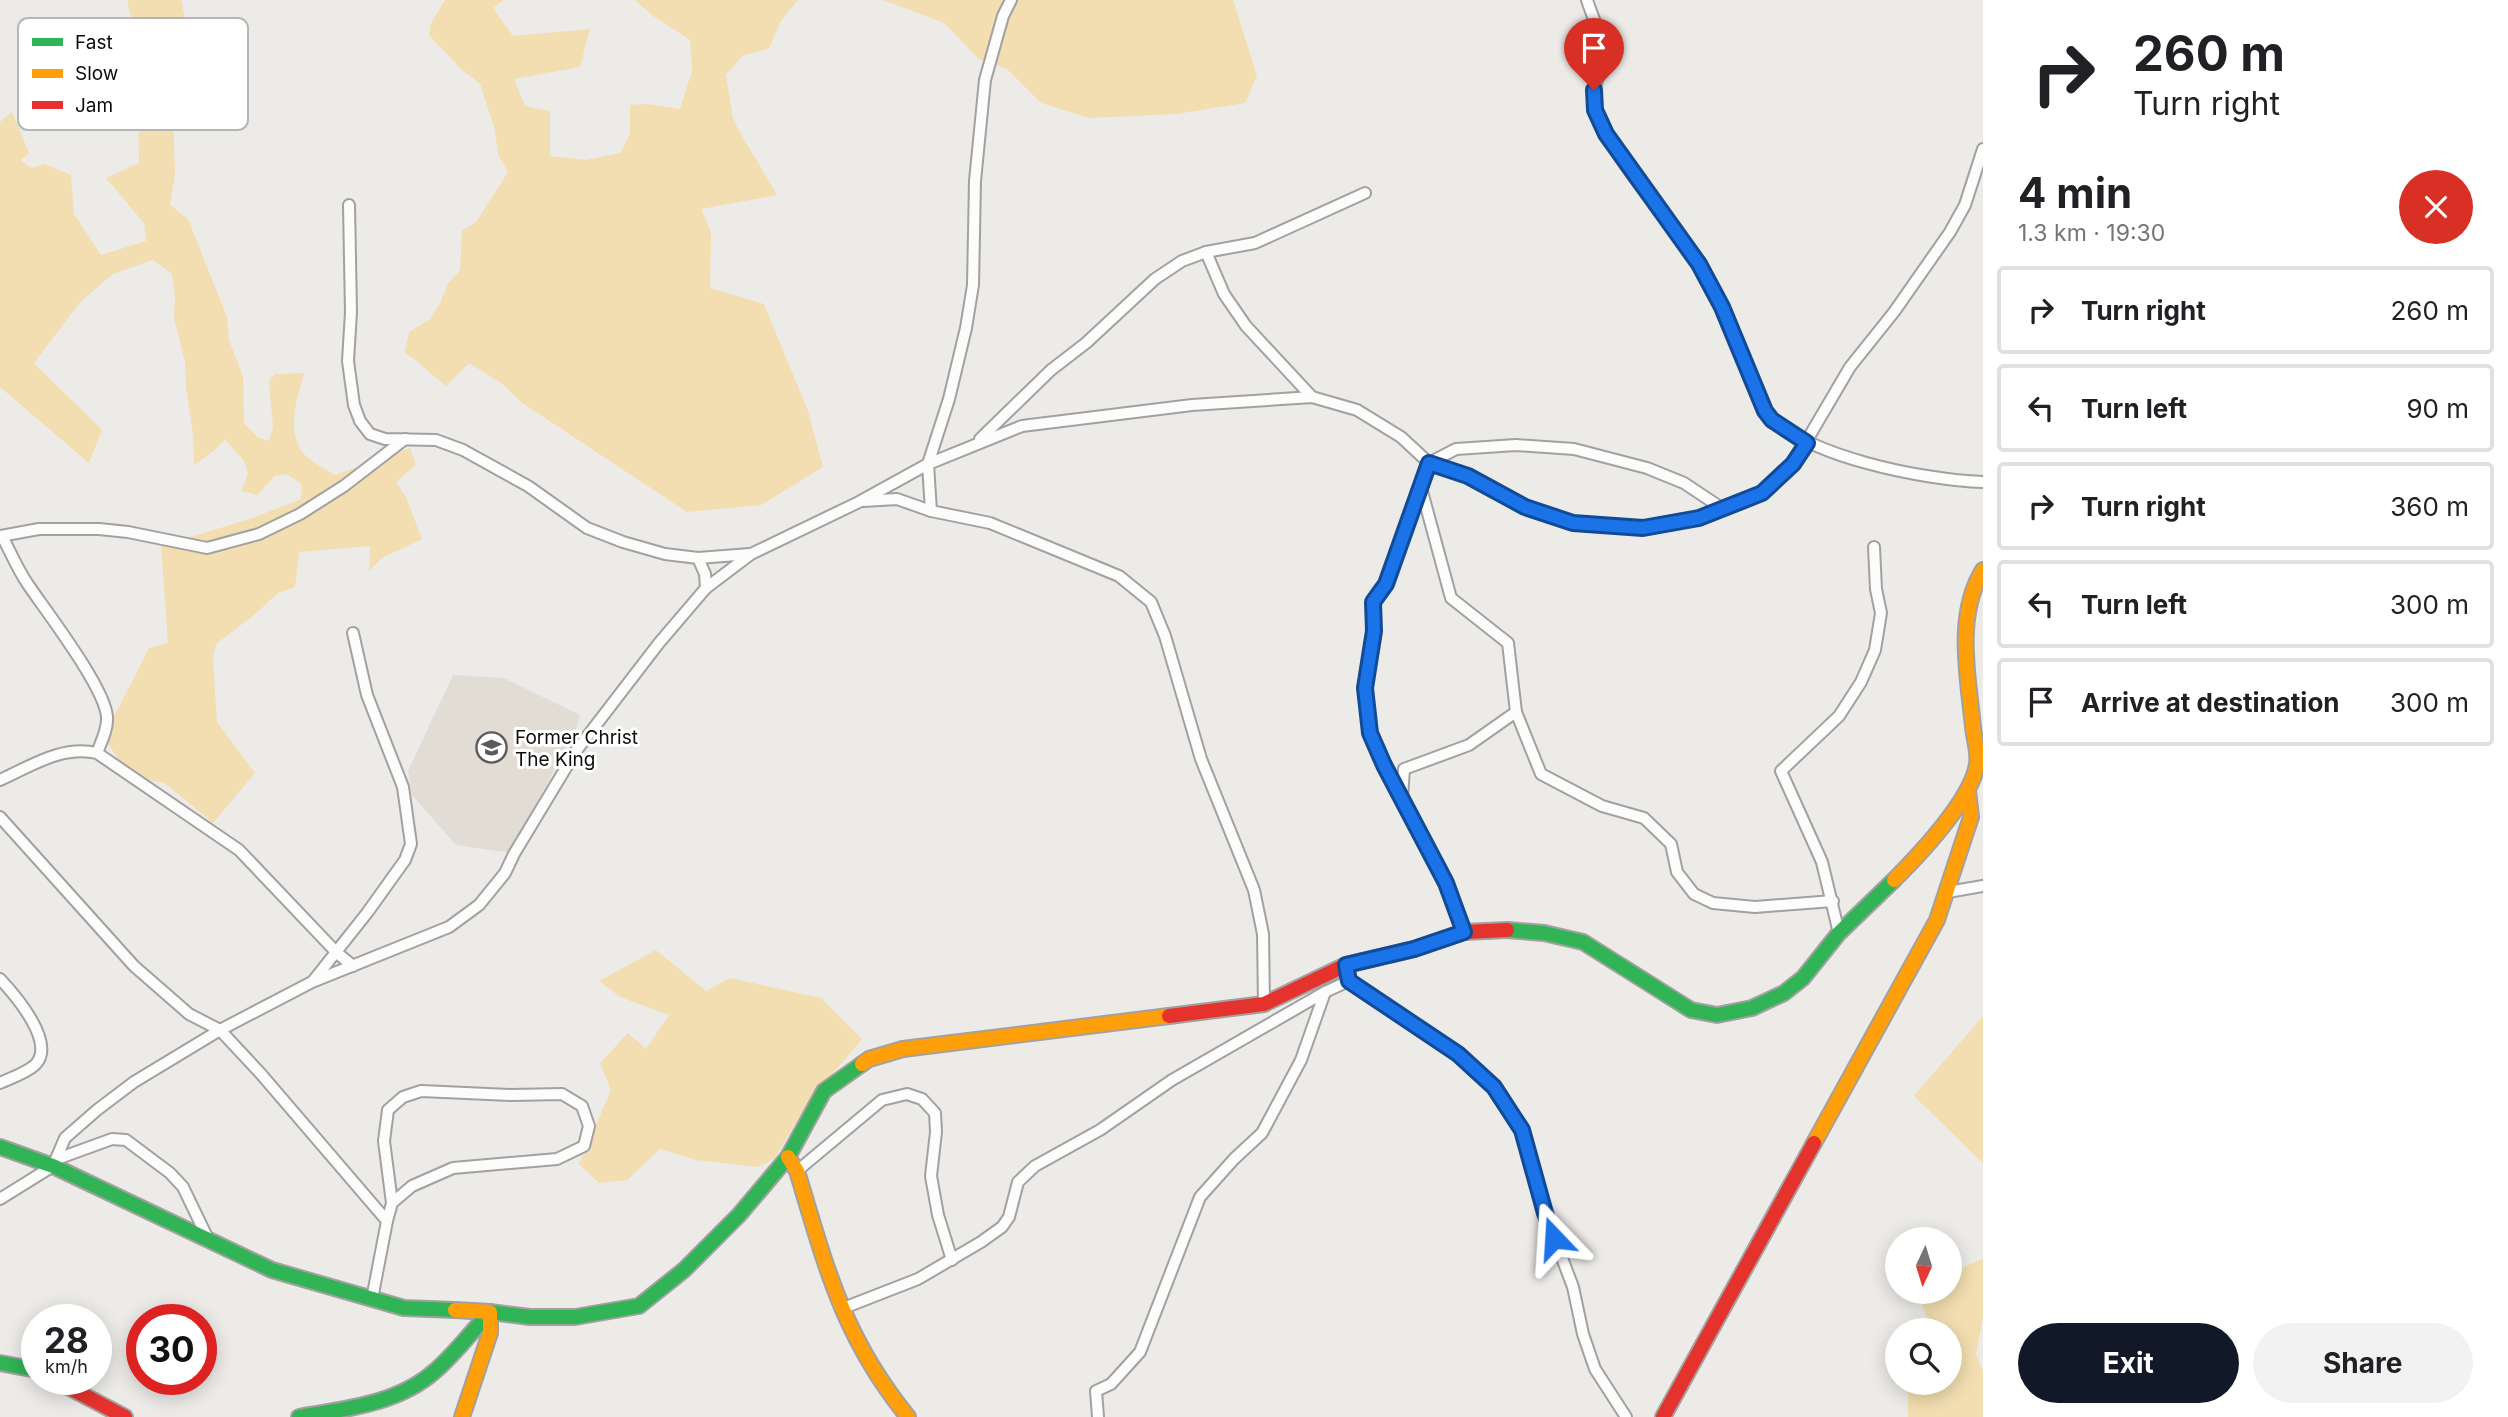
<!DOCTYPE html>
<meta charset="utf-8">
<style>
:root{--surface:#fff;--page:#f2f2f2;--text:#202124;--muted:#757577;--line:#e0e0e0;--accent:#111827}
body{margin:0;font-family:Inter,sans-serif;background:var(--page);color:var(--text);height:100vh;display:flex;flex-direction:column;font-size:26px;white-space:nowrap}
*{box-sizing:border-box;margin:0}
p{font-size:23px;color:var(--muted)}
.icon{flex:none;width:38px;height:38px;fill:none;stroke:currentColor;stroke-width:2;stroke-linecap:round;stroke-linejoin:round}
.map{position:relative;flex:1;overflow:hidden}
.sheet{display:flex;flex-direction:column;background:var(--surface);width:525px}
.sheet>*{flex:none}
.guide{background:#fff;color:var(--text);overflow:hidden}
.needle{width:46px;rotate:184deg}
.buttons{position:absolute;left:1885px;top:1227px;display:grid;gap:14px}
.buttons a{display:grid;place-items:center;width:77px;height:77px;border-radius:50%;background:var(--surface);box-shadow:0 4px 18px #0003;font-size:35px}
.speed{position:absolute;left:21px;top:1304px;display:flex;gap:14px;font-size:35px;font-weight:700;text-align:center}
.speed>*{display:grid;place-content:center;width:91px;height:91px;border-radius:50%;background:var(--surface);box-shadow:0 4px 18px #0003;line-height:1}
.speed small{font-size:18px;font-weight:400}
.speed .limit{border:10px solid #d22;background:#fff;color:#111}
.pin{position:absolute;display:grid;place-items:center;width:60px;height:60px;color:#fff;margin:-72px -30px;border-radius:50% 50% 50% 0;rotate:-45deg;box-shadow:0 0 7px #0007}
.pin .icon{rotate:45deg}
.me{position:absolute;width:77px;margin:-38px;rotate:340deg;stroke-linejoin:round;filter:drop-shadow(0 0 5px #0008)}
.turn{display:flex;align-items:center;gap:24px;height:147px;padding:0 35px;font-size:32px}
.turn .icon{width:91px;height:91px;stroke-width:2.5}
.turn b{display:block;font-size:49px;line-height:60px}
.round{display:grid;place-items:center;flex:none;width:74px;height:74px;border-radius:37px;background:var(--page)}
.head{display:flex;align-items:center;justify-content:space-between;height:119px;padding:0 35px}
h1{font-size:42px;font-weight:700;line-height:52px}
.cta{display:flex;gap:14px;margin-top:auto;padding:14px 35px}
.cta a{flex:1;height:80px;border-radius:42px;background:var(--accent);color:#fff;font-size:28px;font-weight:700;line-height:80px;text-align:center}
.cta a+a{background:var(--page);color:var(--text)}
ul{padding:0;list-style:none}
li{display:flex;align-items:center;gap:21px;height:88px;margin:0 14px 10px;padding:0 21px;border:4px solid var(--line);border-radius:7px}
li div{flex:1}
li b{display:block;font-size:26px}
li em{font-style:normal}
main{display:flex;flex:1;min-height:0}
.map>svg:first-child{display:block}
</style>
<main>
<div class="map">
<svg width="1983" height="1417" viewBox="0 0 1983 1417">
<rect width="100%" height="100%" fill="#edebe8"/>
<path fill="#e1ddd4" d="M453,675L504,678L580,715L577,726L511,853L456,845L412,795L408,771Z"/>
<g fill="#f2deb0">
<path d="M127,0H181L193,54L216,100L173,114L175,174L170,205L188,219L227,317L229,340L243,376L244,423L257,437L269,441L273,427L269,381L275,374L304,373C297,398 284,436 307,457C315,464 326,469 335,475L410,448L416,465L396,482L406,497L422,539L382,558L369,571L370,546L299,552L295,587L278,593L253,616L216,644L213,657L217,722L255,773L213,823L165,783L128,776L104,736L149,648L168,643L161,546L253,518L301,499L302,484L286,474L275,476L257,495L241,491L248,474L244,461L225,439L214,451L194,465L193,436L186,387L185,362L174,318L175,297L172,274L153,260L113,274L81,301L34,363L102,430L89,463L0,387V122L12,112L29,153L21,160L31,168L45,164L71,175L74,214L101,255L146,241L144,223L106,178L139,163L137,40Z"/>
<path d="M445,0H504L493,8L513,36L590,29L580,67L514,79L525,106L550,111V156L586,160L620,153L630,134V105L647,104L680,109L692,71L690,40L653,16L635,0H798L780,22L769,49L743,55L726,75L733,118L738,129L777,195L701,209L711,232L710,288L764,304L808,411L823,467L761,505L687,512L521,402L501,383L469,363L446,386L405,352L409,332L429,320L440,303L448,284L460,270L462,231L476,222L508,172L498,154L495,130L480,84L460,68L429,35L431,23Z"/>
<path d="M883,0H1233L1257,76L1245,103L1177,114L1089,118L1041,103L1007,69L979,59L944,23Z"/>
<path d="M656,950L706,991L730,978L821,998L862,1039L806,1105L775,1158L758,1167L696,1160L660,1149L627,1180L599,1183L579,1164L611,1090L600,1063L628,1033L646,1049L669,1015L620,997L599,981Z"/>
<path d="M1983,1016V1163L1914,1096Z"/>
<path d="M1983,1259V1318L1976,1355L1983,1371V1417H1908V1383L1950,1382V1330H1931L1922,1304L1936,1292H1950V1279L1964,1267Z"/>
</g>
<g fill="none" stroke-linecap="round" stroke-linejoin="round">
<defs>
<g id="street">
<path d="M1587,0C1592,16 1601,34 1603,51C1604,72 1587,90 1597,114C1620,170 1667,214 1699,265C1728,310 1744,362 1765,411C1803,457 1925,480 1983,482"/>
<path d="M349,205L351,312L348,361L354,405L360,421L370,434L385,439L436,440L463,450L528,486L587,528L623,542L665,554L698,558L750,554"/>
<path d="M1206,252L1224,294L1246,326L1312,397"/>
<path d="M980,439L1051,370L1086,343L1155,279L1182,261L1206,252L1255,243L1365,193"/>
<path d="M1419,487L1410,520L1386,584L1373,602L1374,631L1365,688L1370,733L1384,766L1446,882L1464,932"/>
<path d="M863,501L897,499L931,511L990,523L1119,576L1151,602L1165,636L1201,759L1254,890L1263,934L1264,1004"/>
<path d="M1723,509L1684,483L1647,468L1574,449L1516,445L1456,449L1429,463L1420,484L1451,598L1508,643L1516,712L1541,774L1602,806L1644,818L1671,844L1677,872L1694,894L1713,903L1755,907L1833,901"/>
<path d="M931,511L928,464L949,399L966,328L973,285L975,181L985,80L1003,16L1011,0"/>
<path d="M0,536L39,529H99L128,532L207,548L259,534L300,514L344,486L405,439"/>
<path d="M2,536C10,551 17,568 27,583C45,610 105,687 107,717C108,729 101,742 97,753"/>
<path d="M698,558L705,574L706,588"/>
<path d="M0,780C31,766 62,745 97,753L239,850L337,953L353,966"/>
<path d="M1402,797L1404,769L1469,745L1516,712"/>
<path d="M0,817L134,966L189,1014L220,1030"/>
<path d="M1948,892L1983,886"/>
<path d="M1839,933L1822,862L1781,771L1839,716L1861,682L1875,650L1881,613L1876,589L1874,547"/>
<path d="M1348,977L1349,981L1458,1054L1494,1087L1522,1130L1545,1213L1573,1287L1583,1334L1595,1369L1626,1417"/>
<path d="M0,979C15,995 57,1043 35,1065C26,1073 11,1078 0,1083"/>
<path d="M313,981L367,913L405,860L411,844L403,787L367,695L353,633"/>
<path d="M57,1159L112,1139L126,1140L170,1173L183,1187L208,1239"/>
<path d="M797,1171L882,1100L907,1094L922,1099L935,1113L936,1132L931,1176L938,1215L952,1260"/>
<path d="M0,1199L53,1166L65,1138L97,1110L134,1082L220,1030"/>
<path d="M387,1221L392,1203L384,1141L388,1110L403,1097L421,1091L512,1095L562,1094L582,1106L589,1126L584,1146L557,1159L453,1168L412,1186L392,1203"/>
<path d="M372,1299L387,1221L261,1074L220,1030L312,982L449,927L479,905L505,873L514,854L576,751L659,643L706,588L751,554L859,502L928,464L1022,426L1192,405L1312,397L1357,410L1401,437L1429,463L1468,476L1525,507L1573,523L1643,528L1699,518L1762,493L1793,464L1850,367L1894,312L1950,232L1965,205L1983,149"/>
<path d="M841,1309L918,1279L981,1242L1002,1227L1009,1217L1018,1182L1035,1166L1100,1130L1172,1080L1325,992L1349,981"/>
<path d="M1098,1417L1096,1391L1111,1384L1140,1352L1200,1197L1234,1159L1262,1133L1301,1060L1325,992"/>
</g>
<g id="fast">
<path d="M1507,930L1544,933L1583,942L1691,1010L1717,1015L1752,1008L1784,993L1803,978L1839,933L1894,880"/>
<path d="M0,1147L53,1166L272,1270L404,1308L455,1310"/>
<path d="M0,1363L37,1370"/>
<path d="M299,1417C345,1409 398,1404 435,1371C455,1354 472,1331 490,1312L530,1317H575L639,1306L684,1270L739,1215L788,1157L824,1091L862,1064"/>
</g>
<g id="slow">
<path d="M1894,880C1919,855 1972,799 1977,764C1979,753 1974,738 1973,727C1968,676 1955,616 1983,570"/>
<path d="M862,1064L869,1059L903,1049L1169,1016"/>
<path d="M1814,1143L1937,920L1971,817L1968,791"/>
<path d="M788,1157L797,1171C826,1267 843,1337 908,1417"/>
<path d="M455,1310L490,1312V1333L462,1417"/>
</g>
<g id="jam">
<path d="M1169,1016L1264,1004L1346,965L1414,949L1464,932L1507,930"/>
<path d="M53,1379L125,1417"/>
<path d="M1663,1417L1814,1143"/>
</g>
</defs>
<use href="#street" stroke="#a3a19f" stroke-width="14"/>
<use href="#fast" stroke="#a3a19f" stroke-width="18"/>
<use href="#slow" stroke="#a3a19f" stroke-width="18"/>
<use href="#jam" stroke="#a3a19f" stroke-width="18"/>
<use href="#street" stroke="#fcfcfc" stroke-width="10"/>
<use href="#fast" stroke="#30b455" stroke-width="14"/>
<use href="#slow" stroke="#ff9f0a" stroke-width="14"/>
<use href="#jam" stroke="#e5322d" stroke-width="14"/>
</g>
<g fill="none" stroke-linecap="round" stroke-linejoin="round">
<defs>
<path id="route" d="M1554,1238L1545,1213L1522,1130L1494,1087L1458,1054L1349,981L1346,965L1414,949L1464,932L1446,883L1384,765L1370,733L1365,688L1374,631L1373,602L1386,584L1429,463L1468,476L1525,507L1573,523L1643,528L1699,518L1762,493L1793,464L1807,443L1772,420L1765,411L1722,307L1699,264L1606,134L1595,110L1594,90"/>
</defs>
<use href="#route" stroke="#114b97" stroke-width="18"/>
<use href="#route" stroke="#1a73e8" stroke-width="12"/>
</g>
<defs>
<symbol id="school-ring" viewBox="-11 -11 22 22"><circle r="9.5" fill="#fff" stroke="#5b5a58" stroke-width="1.5"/><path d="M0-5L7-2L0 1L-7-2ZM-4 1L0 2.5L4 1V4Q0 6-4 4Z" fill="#5b5a58"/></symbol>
</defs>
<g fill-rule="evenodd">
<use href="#school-ring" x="474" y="730" width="35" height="35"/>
</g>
<g text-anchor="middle" stroke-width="6" stroke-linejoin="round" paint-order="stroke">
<g font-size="19" fill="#0d0c0a" stroke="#fff" text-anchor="start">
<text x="515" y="744">Former Christ<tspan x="515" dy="22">The King</tspan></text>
</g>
</g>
<rect x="18" y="18" width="230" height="112" rx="10" fill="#fff" stroke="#b6b6b6" stroke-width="2"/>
<rect x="32" y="38" width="31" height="8" fill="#30b455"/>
<rect x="32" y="69" width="31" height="9" fill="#ff9f0a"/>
<rect x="32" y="101" width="31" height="8" fill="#e5322d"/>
<g font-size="19" fill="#0d0c0a">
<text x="75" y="49">Fast</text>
<text x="75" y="80">Slow</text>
<text x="75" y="112">Jam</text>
</g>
</svg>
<div class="buttons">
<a><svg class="needle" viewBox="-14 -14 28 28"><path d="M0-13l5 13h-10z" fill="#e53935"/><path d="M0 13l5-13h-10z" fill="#757577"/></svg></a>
<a><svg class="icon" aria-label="search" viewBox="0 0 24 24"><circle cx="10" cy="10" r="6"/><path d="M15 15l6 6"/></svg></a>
</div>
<div class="speed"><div>28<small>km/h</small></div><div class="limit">30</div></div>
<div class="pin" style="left:1594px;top:90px;background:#d93025"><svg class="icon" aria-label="arrive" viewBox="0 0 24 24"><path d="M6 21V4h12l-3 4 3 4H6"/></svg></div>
<svg class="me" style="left:1554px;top:1238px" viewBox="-20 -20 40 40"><path d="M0-17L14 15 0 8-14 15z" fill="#1a73e8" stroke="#fff" stroke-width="4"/></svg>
</div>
<section class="sheet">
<div class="guide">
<div class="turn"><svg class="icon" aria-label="right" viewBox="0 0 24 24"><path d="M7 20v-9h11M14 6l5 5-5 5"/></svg><div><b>260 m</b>Turn right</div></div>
</div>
<div class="head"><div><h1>4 min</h1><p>1.3 km · 19:30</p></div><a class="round" style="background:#d93025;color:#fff"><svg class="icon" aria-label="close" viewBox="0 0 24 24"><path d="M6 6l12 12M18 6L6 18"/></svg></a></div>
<ul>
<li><svg class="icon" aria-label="right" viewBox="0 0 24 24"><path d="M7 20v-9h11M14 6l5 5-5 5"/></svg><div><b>Turn right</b></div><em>260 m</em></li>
<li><svg class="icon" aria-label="left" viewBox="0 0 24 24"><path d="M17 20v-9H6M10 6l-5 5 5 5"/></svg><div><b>Turn left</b></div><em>90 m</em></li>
<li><svg class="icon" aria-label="right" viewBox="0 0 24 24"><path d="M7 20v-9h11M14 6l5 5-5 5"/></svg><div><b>Turn right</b></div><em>360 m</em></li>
<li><svg class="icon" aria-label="left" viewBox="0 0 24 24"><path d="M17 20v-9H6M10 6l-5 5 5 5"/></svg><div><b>Turn left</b></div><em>300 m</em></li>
<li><svg class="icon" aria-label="arrive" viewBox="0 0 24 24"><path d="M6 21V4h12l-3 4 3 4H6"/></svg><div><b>Arrive at destination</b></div><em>300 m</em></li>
</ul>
<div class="cta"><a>Exit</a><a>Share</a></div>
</section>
</main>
